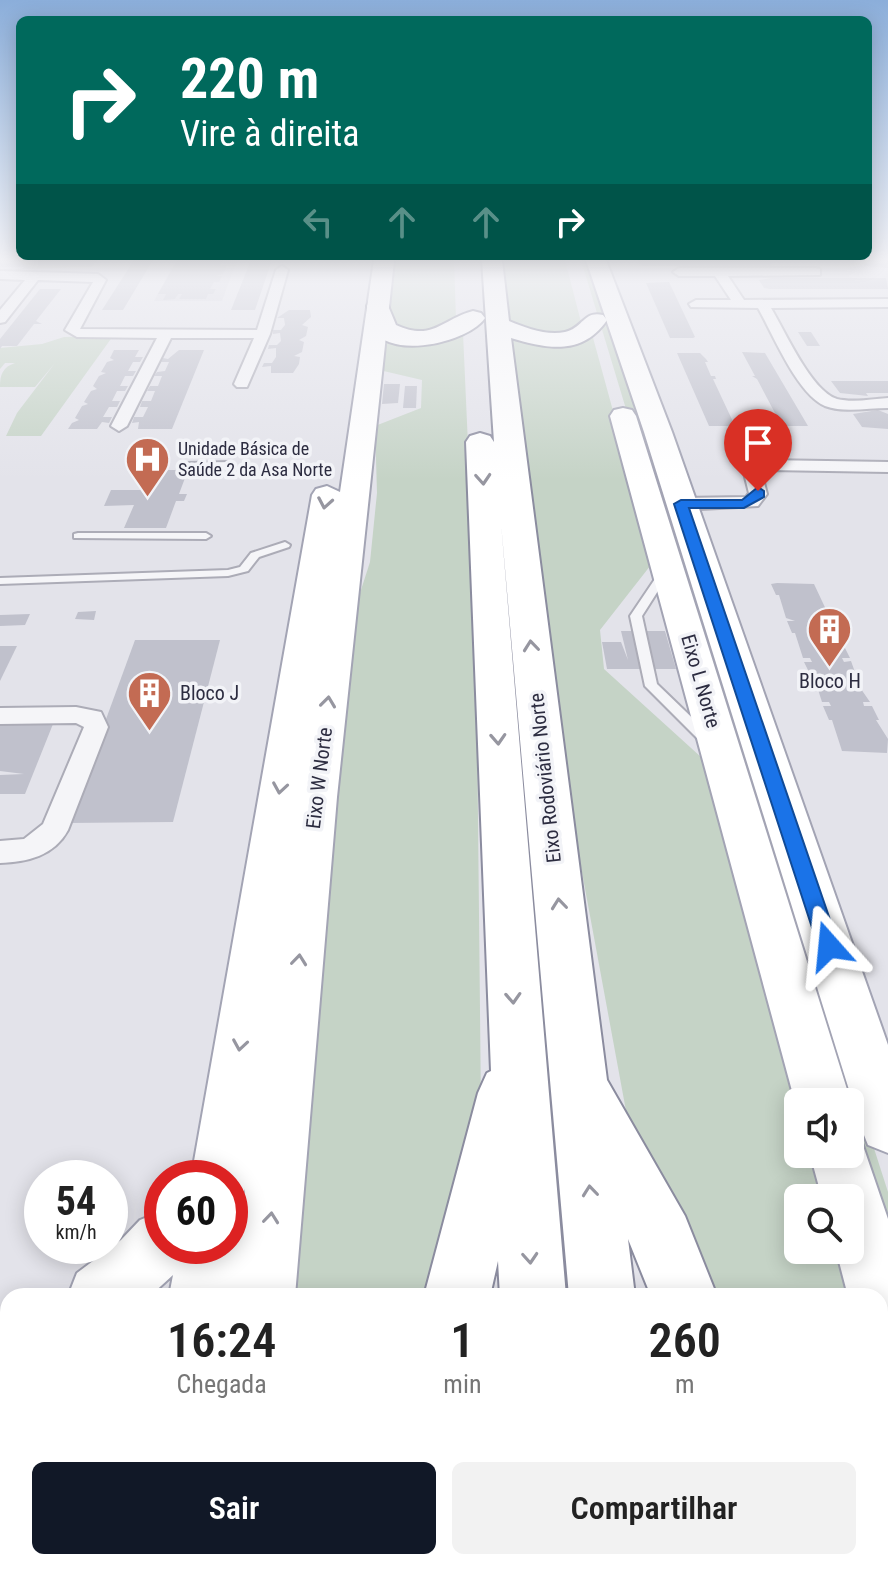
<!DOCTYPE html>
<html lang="pt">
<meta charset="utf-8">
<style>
:root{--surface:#fff;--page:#f2f2f2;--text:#222;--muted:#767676;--accent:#111827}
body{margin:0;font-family:"Roboto Condensed",sans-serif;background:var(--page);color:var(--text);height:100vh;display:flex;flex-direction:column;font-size:30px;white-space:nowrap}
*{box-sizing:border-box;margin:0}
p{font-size:26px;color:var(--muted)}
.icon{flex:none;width:44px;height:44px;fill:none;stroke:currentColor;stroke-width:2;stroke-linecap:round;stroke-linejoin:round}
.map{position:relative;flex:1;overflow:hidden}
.details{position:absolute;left:0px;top:1288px;width:888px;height:282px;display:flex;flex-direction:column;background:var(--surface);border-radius:24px 24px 0 0;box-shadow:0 4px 20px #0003}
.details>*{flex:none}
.top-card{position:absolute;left:16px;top:16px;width:856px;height:244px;border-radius:12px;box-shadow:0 4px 20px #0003;background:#00695c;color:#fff;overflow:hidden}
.fabs{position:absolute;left:784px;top:1088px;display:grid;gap:16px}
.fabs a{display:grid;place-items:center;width:80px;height:80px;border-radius:12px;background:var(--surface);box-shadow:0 4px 20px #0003;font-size:40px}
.speed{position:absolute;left:24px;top:1160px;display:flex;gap:16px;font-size:40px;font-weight:700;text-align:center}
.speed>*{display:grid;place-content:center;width:104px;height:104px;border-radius:50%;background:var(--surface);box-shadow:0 4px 20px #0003;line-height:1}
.speed small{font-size:20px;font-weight:400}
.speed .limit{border:12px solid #d22;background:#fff;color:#111}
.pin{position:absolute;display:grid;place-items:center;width:68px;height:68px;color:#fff;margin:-82px -34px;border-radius:50% 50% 50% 0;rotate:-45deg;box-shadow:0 0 8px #0007}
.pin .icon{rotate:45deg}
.me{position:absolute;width:88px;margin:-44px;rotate:342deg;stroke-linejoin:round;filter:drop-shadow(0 0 6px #0008)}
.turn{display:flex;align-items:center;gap:28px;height:168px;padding:0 32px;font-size:36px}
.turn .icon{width:104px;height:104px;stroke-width:2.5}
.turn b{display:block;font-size:56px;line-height:68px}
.lanes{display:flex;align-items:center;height:76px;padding:0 32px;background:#0003;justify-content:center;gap:40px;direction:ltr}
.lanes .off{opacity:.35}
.eta{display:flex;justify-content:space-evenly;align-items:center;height:136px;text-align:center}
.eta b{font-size:48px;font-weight:600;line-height:56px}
.cta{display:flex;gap:16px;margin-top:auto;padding:16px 32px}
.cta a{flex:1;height:92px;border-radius:12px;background:var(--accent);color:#fff;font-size:32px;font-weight:600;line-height:92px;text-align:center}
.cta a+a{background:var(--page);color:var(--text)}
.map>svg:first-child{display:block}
</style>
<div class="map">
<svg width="888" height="1569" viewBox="0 0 888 1569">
<rect width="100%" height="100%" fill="#e3e3ea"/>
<path fill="#d5d5de" d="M176,260H237L222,301H154Z"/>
<g fill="#c5d3c6">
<path d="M389,260H454L456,319L446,331H395L387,305Z"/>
<path d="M503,260H565L581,322L579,330L539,337L510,322Z"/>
<path d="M581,260H589L888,1192V1269L850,1144V1102L642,462Z"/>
<path d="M381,333H463L476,624L481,1108L430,1296H276L351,621L370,562L377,493L375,426L421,408L422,380L375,369Z"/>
<path d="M592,334L654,561L600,630L604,669L712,767L798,1102V1154H818L831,1198H798V1250H846L860,1296H696L636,1165L555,726L505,336Z"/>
<path d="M113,336L41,436H6L17,413L55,363L35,387H0C0,374 3,367 15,363H5L0,369V348L42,344L64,337Z"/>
<path d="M8,1430V1562H115L114,1569H0V1437Z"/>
<path d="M880,1464L888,1483V1569H774L768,1562H880Z"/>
<path d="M253,1562H382L374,1569H252Z"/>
</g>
<g fill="#c0c1cc">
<path d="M0,260H97L92,267L22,269L24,267H0Z"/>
<path d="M134,260H153L123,310H102Z"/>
<path d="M251,260H272L255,310H231Z"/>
<path d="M637,260H769L773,270L768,266H641Z"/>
<path d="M859,260H888V268L865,266Z"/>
<path d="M177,261H223L221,265H227L223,274L216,276H222L219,282H214L210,289H216L213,294H208L206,299H179L182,294H178L175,299L163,300L166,294H158Z"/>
<path d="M772,278H886L888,289H770L764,288L759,280Z"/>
<path d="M669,282L695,337L693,338H670L646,283Z"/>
<path d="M40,289H61L36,321L42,324H34L17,346H2L0,349V339Z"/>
<path d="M289,310H310L311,317L302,325L308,327L306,336L299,340L304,342L302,352L294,356L300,357L299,364L293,373H271V366L262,367L264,363H272L276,357V348L268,349L269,345H277L281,341L280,333L273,334V330H281L285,325L284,318H277Z"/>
<path d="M798,332H811L820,346H807Z"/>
<path d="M114,350H139L135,357H143L140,362H133L128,371H136L133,376H125L120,386H128L125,391H117L112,401H120L117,407H109L103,417H112L109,423L102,422L97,429H68L72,423L79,420L75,418L82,406L88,404L84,402L91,391L97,389L93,386L99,376L106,373L101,372L107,362L114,360L110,358Z"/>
<path d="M179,350H204L172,429H138L139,422L132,423L134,417H143L148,407H140L142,401H151L155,391H147L150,386H158L162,376H154L157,372L165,371L169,362H161L163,358L168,359Z"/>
<path d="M742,352L765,353L808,426H782L777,417H768L767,415H776L757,379L752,376H755Z"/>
<path d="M677,353H700L706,359L708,362H705L711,376H715L716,379H713L735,426H709Z"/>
<path d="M831,381H888V393H866L868,396L840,393Z"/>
<path d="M384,384H400L398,403L382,404Z"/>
<path d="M405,386H417L416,408H403Z"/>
<path d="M878,410L888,414V429L862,427L853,414Z"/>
<path d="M149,470H188L179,494H187L184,501H176L166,528H124L134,505L104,506L111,490H140Z"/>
<path d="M777,583L814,584L830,618H823L825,621H832L840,646H844L850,658H842L844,662L851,661L861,689L870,702H863L864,706H872L879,720H876L888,739L887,753L842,751L832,720H829L823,706H831L829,702H822L813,674H810L804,662H812L810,658H803L795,633H792L787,621H795L786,618L779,595H776L771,584Z"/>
<path d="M96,611L94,620L75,619L78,612Z"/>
<path d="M30,614L25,625L0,626V615Z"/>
<path d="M621,631H665L676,669H607L602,642H621L628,660Z"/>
<path d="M135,640H220L173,822L68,823Z"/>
<path d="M0,646H17L0,681Z"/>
<path d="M55,719L25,794H0V775L24,774L0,771V720Z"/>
</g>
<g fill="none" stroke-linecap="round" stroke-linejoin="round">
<defs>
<g id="service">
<path d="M230,462L235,465L233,467L187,469L182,466L187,463Z"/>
<path d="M78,533H206L211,536L206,539L74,538V534Z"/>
<path d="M285,542L290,545L289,547L259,557L248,571L228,576L0,584V578L228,570L240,567L251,553Z"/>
<path d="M665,569L670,572L642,616L657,684L710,735L712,738L705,743L700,741L645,686L630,616L661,570Z"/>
</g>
<g id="minor">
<path d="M282,266L288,270L270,334L247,387H237L234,384L254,338H171L127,426L119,431L111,426L157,338L77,337L65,330L93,282L38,280L5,322L0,323V310L25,280L0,279V271L98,274L106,280L80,329L257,330L276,270Z"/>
<path d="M816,268L820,269V275L728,276L744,300L888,299V307L771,308C785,331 811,391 837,399C853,403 872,399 888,398V408C868,408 844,413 825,406C797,394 773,334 758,308L691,307L689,304L696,300H731L715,276H679L673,272L679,268Z"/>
<path d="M765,460L888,462V472L769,470L762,475L767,494L758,506L681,510L672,504L681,498L746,497L749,493L744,473Z"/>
<path d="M76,707L101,712L108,727L68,830C54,856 27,862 0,863V841L24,839L43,824L84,727L76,723L0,724V708Z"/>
</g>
<g id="primary">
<path d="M374,260H394L337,797L295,1296H169L173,1275L150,1296H68L77,1273L121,1240L140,1220L162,1211V1246H230V1224L238,1242L245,1189L241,1199L230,1203V1178H191L312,495L316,489L327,486L340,492Z"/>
<path d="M586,260H606L672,432L888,1045V1153L868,1145L860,1125L644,432Z"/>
<path d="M623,408L632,410L636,416L851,1102L850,1104L798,1102V1108L795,1102L610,416L614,410Z"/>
<path d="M850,1130L859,1134L888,1219V1325L880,1328V1296H848L836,1250H850V1198H822L810,1154H850Z"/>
<path d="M8,1317V1450L0,1453V1320Z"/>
<path d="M121,1562H269V1569H119Z"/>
</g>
<g id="trunk">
<path d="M482,260H502L509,321C526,328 547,336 565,332C583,328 584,310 603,315L607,320C582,356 548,349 511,338L607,1080L685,1216L717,1296H651L628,1239L635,1296H569L501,523L566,1296H500L498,1261L490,1296H424L478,1093L487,1073L491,1071L466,442L470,436L480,433L490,436L494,442Z"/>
<path d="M378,299L386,301L396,325C433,342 442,319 473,311L481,313L485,318C467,343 393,359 374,331C370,324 369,314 367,306L370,301Z"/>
<path d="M880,1386L888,1389V1468L880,1465Z"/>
<path d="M375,1562H457L454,1569H373Z"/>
<path d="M511,1562H589L590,1569H512Z"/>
<path d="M592,1562H670L671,1569H593Z"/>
<path d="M703,1562H784L786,1569H706Z"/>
</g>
</defs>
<use href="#service" stroke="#acacb7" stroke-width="4"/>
<use href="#minor" stroke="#acacb7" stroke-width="4"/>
<use href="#primary" stroke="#a3a4b4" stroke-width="4"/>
<use href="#trunk" stroke="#8b8c9f" stroke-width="4"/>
<use href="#service" fill="#f5f5f8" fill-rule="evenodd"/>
<use href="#minor" fill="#f5f5f8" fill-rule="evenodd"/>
<use href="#primary" fill="#fff" fill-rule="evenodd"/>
<use href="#trunk" fill="#fff" fill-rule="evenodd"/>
</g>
<defs><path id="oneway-chevron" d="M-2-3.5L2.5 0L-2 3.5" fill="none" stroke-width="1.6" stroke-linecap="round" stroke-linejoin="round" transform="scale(2)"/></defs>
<g stroke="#9696a0">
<use href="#oneway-chevron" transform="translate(483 479) rotate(86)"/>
<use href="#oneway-chevron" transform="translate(325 503) rotate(100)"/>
<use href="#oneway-chevron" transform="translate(531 646) rotate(-96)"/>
<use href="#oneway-chevron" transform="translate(328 702) rotate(-83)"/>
<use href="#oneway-chevron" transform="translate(498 739) rotate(87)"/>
<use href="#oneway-chevron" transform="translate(280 788) rotate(99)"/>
<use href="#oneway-chevron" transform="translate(559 904) rotate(-96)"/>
<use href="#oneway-chevron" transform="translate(299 960) rotate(-84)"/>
<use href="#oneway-chevron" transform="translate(513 998) rotate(87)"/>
<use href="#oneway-chevron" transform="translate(240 1045) rotate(99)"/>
<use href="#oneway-chevron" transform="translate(590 1191) rotate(-96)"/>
<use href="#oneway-chevron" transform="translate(271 1218) rotate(-84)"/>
<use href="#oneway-chevron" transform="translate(530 1258) rotate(86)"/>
</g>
<linearGradient id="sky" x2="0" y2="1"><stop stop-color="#8baeda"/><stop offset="0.54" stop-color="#f2f2f6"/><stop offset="1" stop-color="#f2f2f6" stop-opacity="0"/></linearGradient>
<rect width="888" height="480" fill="url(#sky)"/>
<path fill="#1a73e8" stroke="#114b97" stroke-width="2" d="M758,487L764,491V497L744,508H689L839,946L836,953L829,955L821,953L818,946L674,504L681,500H742Z"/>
<defs>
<symbol id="hospital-pin" viewBox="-11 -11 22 30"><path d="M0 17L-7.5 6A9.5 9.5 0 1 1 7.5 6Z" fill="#c36b53" stroke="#f2f3f7"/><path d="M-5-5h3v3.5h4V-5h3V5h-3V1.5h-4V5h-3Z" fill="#fff"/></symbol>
<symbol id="building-pin" viewBox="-11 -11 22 30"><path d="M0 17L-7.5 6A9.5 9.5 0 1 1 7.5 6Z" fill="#c36b53" stroke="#f2f3f7"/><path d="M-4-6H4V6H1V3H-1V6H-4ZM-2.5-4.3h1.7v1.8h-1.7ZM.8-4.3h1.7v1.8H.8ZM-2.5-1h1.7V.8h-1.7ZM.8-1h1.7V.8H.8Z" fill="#fff"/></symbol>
</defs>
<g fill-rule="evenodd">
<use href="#hospital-pin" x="122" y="434" width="51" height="69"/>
<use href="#building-pin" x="804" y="604" width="51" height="69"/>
<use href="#building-pin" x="124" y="668" width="51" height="69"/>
</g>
<g text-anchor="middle" stroke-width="7" stroke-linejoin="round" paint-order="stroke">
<g font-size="18" fill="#2c2c40" stroke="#f2f3f7" text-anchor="start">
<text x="178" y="455">Unidade Básica de<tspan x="178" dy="21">Saúde 2 da Asa Norte</tspan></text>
</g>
<g font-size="20" fill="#2c2c40" stroke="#f2f3f7">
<text transform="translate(701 681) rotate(74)" y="7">Eixo L Norte</text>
<text transform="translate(319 778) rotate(-83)" y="7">Eixo W Norte</text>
<text transform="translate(545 778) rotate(-96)" y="7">Eixo Rodoviário Norte</text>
</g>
<g font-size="20" fill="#2c2c40" stroke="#f2f3f7">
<text x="830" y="688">Bloco H</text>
<text x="180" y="700" text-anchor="start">Bloco J</text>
</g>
</g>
</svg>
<div class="fabs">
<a><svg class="icon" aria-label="sound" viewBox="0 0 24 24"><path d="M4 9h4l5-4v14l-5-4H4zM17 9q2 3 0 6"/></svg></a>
<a><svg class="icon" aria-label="search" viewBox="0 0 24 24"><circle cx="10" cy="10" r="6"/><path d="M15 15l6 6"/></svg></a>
</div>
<div class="speed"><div>54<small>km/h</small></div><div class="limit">60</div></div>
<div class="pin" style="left:758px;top:491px;background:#d93025"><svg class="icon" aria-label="arrive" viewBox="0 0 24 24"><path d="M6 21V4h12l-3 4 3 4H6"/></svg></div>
<svg class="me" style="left:829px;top:946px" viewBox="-20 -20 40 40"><path d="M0-17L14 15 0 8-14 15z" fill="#1a73e8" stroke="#fff" stroke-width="4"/></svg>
<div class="top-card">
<div class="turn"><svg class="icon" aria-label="right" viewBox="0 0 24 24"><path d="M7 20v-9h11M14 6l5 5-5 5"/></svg><div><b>220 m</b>Vire à direita</div></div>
<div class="lanes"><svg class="icon off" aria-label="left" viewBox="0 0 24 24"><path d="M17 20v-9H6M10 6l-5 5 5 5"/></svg><svg class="icon off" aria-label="ahead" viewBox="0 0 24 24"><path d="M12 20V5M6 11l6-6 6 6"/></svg><svg class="icon off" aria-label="ahead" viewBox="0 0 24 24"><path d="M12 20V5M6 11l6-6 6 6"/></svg><svg class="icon" aria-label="right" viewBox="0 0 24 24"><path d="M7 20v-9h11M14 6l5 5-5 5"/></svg></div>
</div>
<section class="details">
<div class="eta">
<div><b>16:24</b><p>Chegada</p></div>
<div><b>1</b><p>min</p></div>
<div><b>260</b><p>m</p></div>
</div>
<div class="cta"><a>Sair</a><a>Compartilhar</a></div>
</section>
</div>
